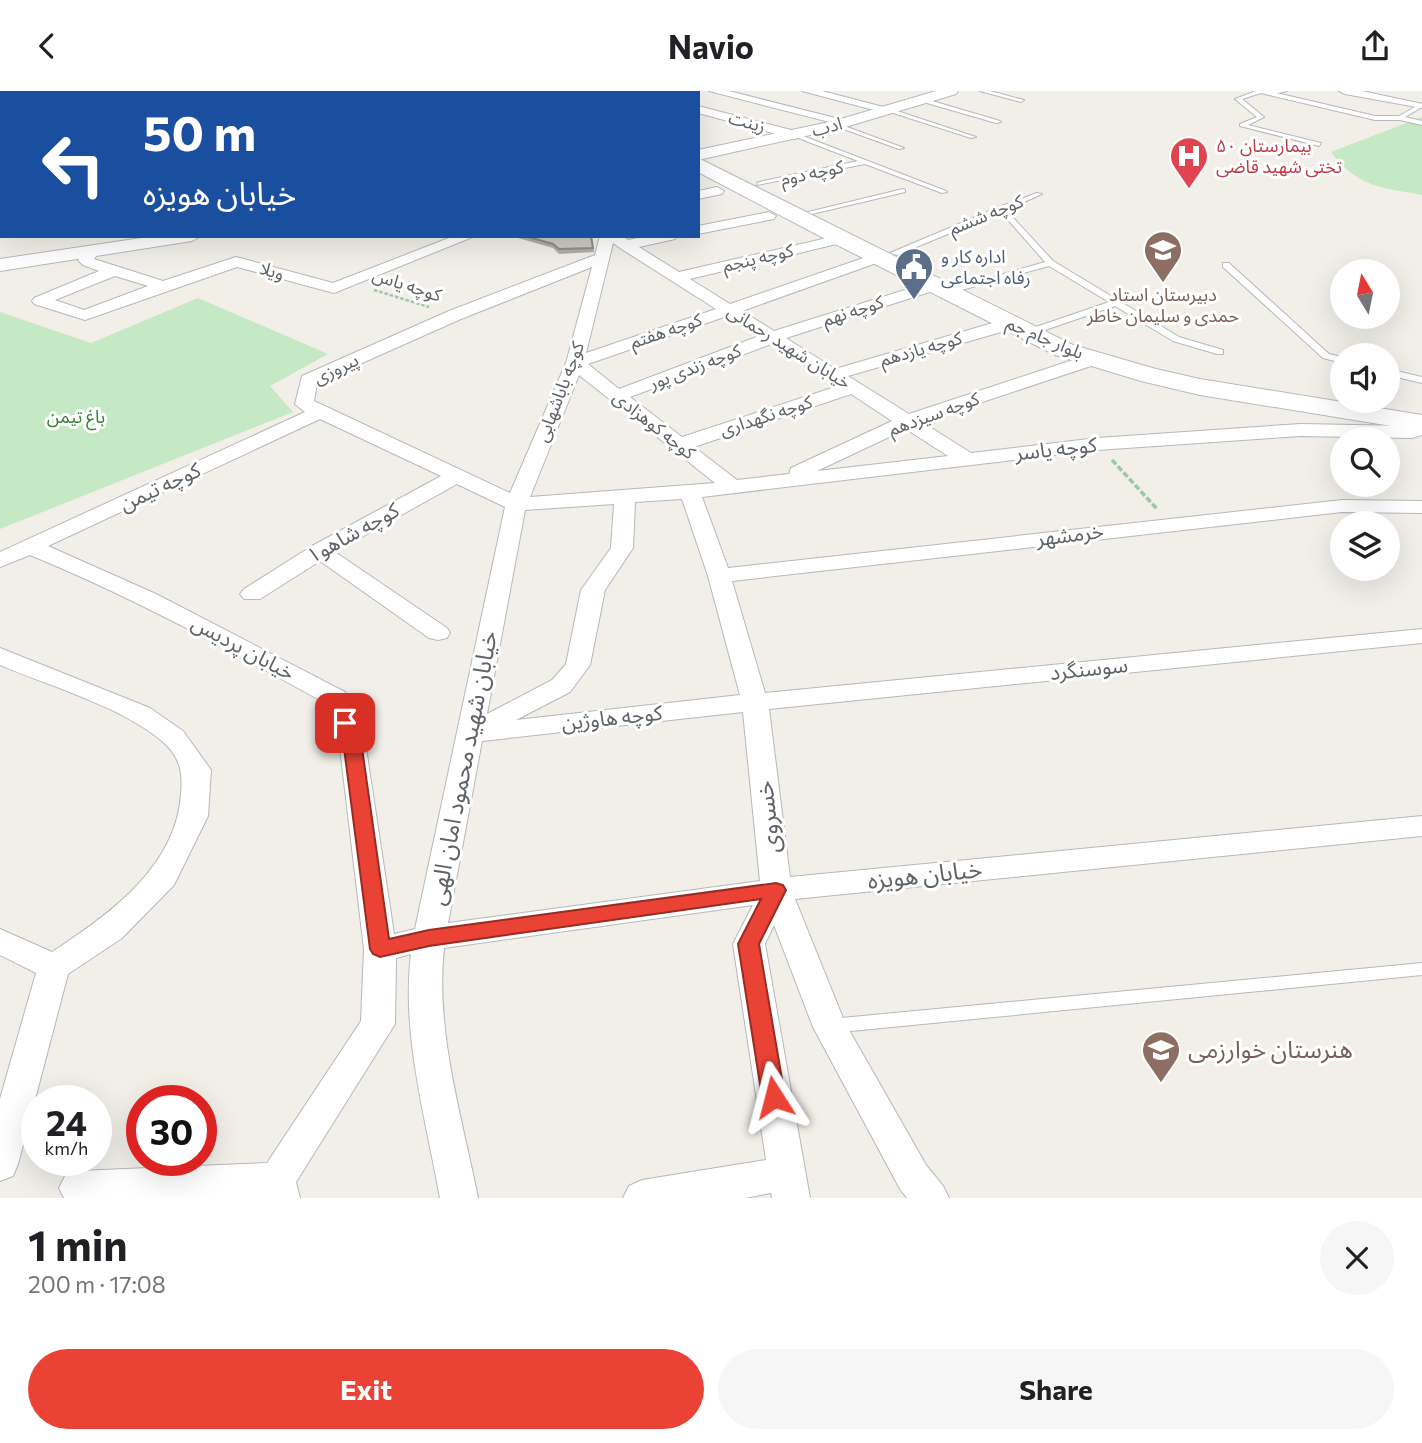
<!DOCTYPE html>
<meta charset="utf-8">
<style>
:root{--surface:#fff;--page:#f6f6f6;--text:#202124;--muted:#757577;--accent:#ea4335}
body{margin:0;font-family:Commissioner,"Noto Sans Arabic",sans-serif;background:var(--page);color:var(--text);height:100vh;display:flex;flex-direction:column;font-size:26px;white-space:nowrap}
*{box-sizing:border-box;margin:0}
p{font-size:23px;color:var(--muted)}
.icon{flex:none;width:38px;height:38px;fill:none;stroke:currentColor;stroke-width:2;stroke-linecap:round;stroke-linejoin:round}
.map{position:relative;height:1107px;overflow:hidden}
.side{display:flex;flex-direction:column;background:var(--surface);flex:1}
.side>*{flex:none}
.guide{position:absolute;left:0px;top:0px;width:700px;height:147px;box-shadow:0 7px 28px #0002;background:#1a4fa0;color:#fff;overflow:hidden}
.needle{width:46px;rotate:350deg}
.tools{position:absolute;left:1330px;top:168px;display:grid;gap:14px}
.tools a{display:grid;place-items:center;width:70px;height:70px;border-radius:50%;background:var(--surface);box-shadow:0 7px 28px #0002;font-size:35px}
.speed{position:absolute;left:21px;top:994px;display:flex;gap:14px;font-size:35px;font-weight:700;text-align:center}
.speed>*{display:grid;place-content:center;width:91px;height:91px;border-radius:50%;background:var(--surface);box-shadow:0 7px 28px #0002;line-height:1}
.speed small{font-size:18px;font-weight:400}
.speed .limit{border:10px solid #d22;background:#fff;color:#111}
.pin{position:absolute;display:grid;place-items:center;width:60px;height:60px;color:#fff;margin:-30px;border-radius:14px;box-shadow:0 4px 10px #0006}
.me{position:absolute;width:77px;margin:-38px;rotate:351deg;stroke-linejoin:round;filter:drop-shadow(0 0 5px #0008)}
.turn{display:flex;align-items:center;gap:24px;height:147px;padding:0 28px;font-size:32px}
.turn .icon{width:91px;height:91px;stroke-width:2.5}
.turn b{display:block;font-size:49px;line-height:60px}
.round{display:grid;place-items:center;flex:none;width:74px;height:74px;border-radius:37px;background:var(--page)}
.head{display:flex;align-items:center;justify-content:space-between;height:119px;padding:0 28px}
h1{font-size:42px;font-weight:700;line-height:52px}
.action{display:flex;gap:14px;margin-top:auto;padding:14px 28px}
.action a{flex:1;height:80px;border-radius:42px;background:var(--accent);color:#fff;font-size:28px;font-weight:700;line-height:80px;text-align:center}
.action a+a{background:var(--page);color:var(--text)}
header{display:flex;justify-content:space-between;align-items:center;height:91px;padding:0 28px;background:var(--surface);font-size:32px;font-weight:700}
.map>svg:first-child{display:block}
</style>
<header><svg class="icon" aria-label="back" viewBox="0 0 24 24"><path d="M15 5l-7 7 7 7"/></svg>Navio<svg class="icon" aria-label="share" viewBox="0 0 24 24"><path d="M12 15V3M7 8l5-5 5 5M5 13v7h14v-7"/></svg></header>
<div class="map">
<svg width="1422" height="1107" viewBox="0 0 1422 1107">
<rect width="100%" height="100%" fill="#f1efe8"/>
<g fill="#c5e8c5">
<path d="M1422,26V104C1381,96 1358,97 1331,61Z"/>
<path d="M198,207L328,263L270,295L293,321L0,438V221L91,252Z"/>
</g>
<g fill="none" stroke-linecap="round" stroke-linejoin="round">
<defs>
<g id="service">
<path d="M980,0H990L1024,9L1021,11Z"/>
<path d="M1256,0H1268L1375,25H1399L1422,12V16L1405,26L1422,30V34L1400,29H1375L1261,2L1242,8L1264,26L1248,34L1321,52L1319,55L1240,35V33L1257,26L1235,8Z"/>
<path d="M922,7L1000,30L1001,31L996,32L920,10Z"/>
<path d="M887,18H891L976,46L971,47L887,20Z"/>
<path d="M835,33H839L904,57L899,58L835,35Z"/>
<path d="M795,42L946,100L947,101L942,102L865,73L757,94V92L759,91L858,70L793,45Z"/>
<path d="M903,98L905,99V101L812,123L808,121Z"/>
<path d="M1037,102L1042,103L1006,119L1053,170L1179,246L1223,259V263H1217L1173,250L1115,215L1042,240H1036V236L1109,211L1049,175L958,200V196L1045,171L1001,121L897,164L890,162L999,116Z"/>
<path d="M1223,172H1229L1329,263L1342,266V272L1323,267L1223,176Z"/>
<path d="M1388,278L1422,286V292L1388,284Z"/>
<path d="M1422,872V884L831,942L825,940L823,935L825,930L831,928Z"/>
</g>
<g id="minor">
<path d="M30,0H44L29,2Z"/>
<path d="M70,0H83L81,2Z"/>
<path d="M136,0H150L135,2Z"/>
<path d="M250,0H265L266,2H252Z"/>
<path d="M347,0H361L362,2H349Z"/>
<path d="M709,0H729L851,31L845,35Z"/>
<path d="M802,0H822L895,19L889,23Z"/>
<path d="M1269,0H1287L1269,4Z"/>
<path d="M1339,0H1362L1418,12L1422,13V17L1345,3Z"/>
<path d="M698,15L799,41L801,44L795,48L698,22Z"/>
<rect x="0" y="47" width="2" height="8"/>
<path d="M2,64V72L0,73V65Z"/>
<path d="M717,96L724,100L722,103L698,108V100Z"/>
<path d="M0,97H2L0,106Z"/>
<path d="M0,120H2L0,129Z"/>
<path d="M769,121L776,125L774,128L698,143V135Z"/>
<path d="M840,144L847,148L845,151L690,188L730,213L872,164H882L885,167L882,170L742,220L774,240L927,192H939L941,195L939,198L786,247L835,278L1003,229H1015L1017,233L1015,237L848,285L909,323L1088,264H1100L1103,268L1100,272L922,331L971,362L1097,347L1300,333L1409,335L1422,330V344L1412,347L1300,345L1097,359L702,406L728,477L1342,409L1422,410V422L1342,421L732,490L765,602L1422,538V552L769,618L790,786L1422,725V745L795,808L845,932L926,1074L943,1095L949,1107H907L900,1098L813,936L774,834L765,853L810,1107H772L771,1102L745,1107H623L629,1095L642,1089L766,1069L733,853L753,814L444,857C435,941 462,1025 478,1107H440C426,1029 401,942 411,863L396,867L395,933L296,1091L300,1107H64L59,1097L65,1085L78,1080L267,1072L361,930L364,858L340,657L325,612C228,558 132,506 30,464L0,476V461L305,321L295,313L302,285L449,220L595,164L600,145H622L628,149L647,145H677L675,148L639,156L679,181ZM613,152L620,157L716,218L586,262ZM592,176L566,272L510,402L314,310L317,292L461,228ZM727,225L759,245L619,298L588,273ZM771,253L838,295L682,346L630,306ZM579,284L715,392L530,406ZM851,303L892,330L791,377L789,383L737,389L694,356ZM320,328L441,385L312,455L244,498L240,503L244,508H260L320,470L429,547L438,549L447,547L450,542L447,537L335,461L457,393L505,416L415,838L394,843L366,657L345,601L156,503L48,455ZM906,338L948,365L817,380ZM682,408L708,485L740,604L516,629L570,601L590,574L605,499L633,457L635,411ZM614,413L611,457L581,499L566,573L552,589L487,623L525,419ZM743,621L760,790L448,832L482,650Z"/>
<path d="M454,145H475L334,202L237,176L85,229L34,213L32,210L34,207L99,180L83,174L78,169L87,157L92,155L100,160L94,168L163,190L236,166L333,192ZM115,185L148,195L84,219L55,209Z"/>
<path d="M0,557L150,617L183,640L211,679L208,725L174,794L122,847L68,883L18,1073L13,1085L0,1090V1008L36,882L0,864V838L52,861C109,824 176,776 181,703C183,681 180,666 163,651C123,616 49,595 0,574Z"/>
</g>
<g id="tertiary">
<path d="M628,0H642L627,2Z"/>
<path d="M936,0H958L956,3L842,37L698,69V59L834,30Z"/>
<path d="M155,145H201L192,150L0,180V168Z"/>
</g>
<g id="secondary">
<path d="M424,0H445L446,2H425Z"/>
<path d="M468,0H489L490,2H469Z"/>
<path d="M698,67L1073,254L1156,278L1200,288L1422,324V340L1200,304L1141,290L1055,264L833,152L698,81Z"/>
</g>
</defs>
<use href="#service" stroke="#b5b8bc" stroke-width="2"/>
<use href="#minor" stroke="#b5b8bc" stroke-width="2"/>
<use href="#tertiary" stroke="#b5b8bc" stroke-width="2"/>
<use href="#secondary" stroke="#b6babf" stroke-width="2"/>
<path stroke="#9cc7a9" stroke-width="2.5" stroke-dasharray="3.5 2" stroke-linecap="butt" d="M374,199L429,216"/>
<path stroke="#9cc7a9" stroke-width="3.5" stroke-dasharray="6 2.5" stroke-linecap="butt" d="M1112,369L1158,419"/>
<use href="#service" fill="#fff" fill-rule="evenodd"/>
<use href="#minor" fill="#fff" fill-rule="evenodd"/>
<use href="#tertiary" fill="#fff" fill-rule="evenodd"/>
<use href="#secondary" fill="#fff" fill-rule="evenodd"/>
</g>
<path fill="#afaea9" d="M511,145H591L594,161L559,163L553,157Z"/>
<path fill="#cccac5" stroke="#8f8d8a" stroke-width="2" d="M525,145H591L593,157L559,158L553,153Z"/>
<path fill="#ea4335" stroke="#982c22" stroke-width="2" d="M345,627L353,632L362,657L389,848L429,839L776,792L783,794L786,799L759,853L785,1006L782,1013L774,1016L766,1013L762,1006L738,853L761,808L429,855L380,866L373,863L370,858L344,657L336,632Z"/>
<defs>
<symbol id="hospital-pin" viewBox="-11 -11 22 30"><path d="M0 17L-7.5 6A9.5 9.5 0 1 1 7.5 6Z" fill="#e0444e" stroke="#fff"/><path d="M-5-5h3v3.5h4V-5h3V5h-3V1.5h-4V5h-3Z" fill="#fff"/></symbol>
<symbol id="school-pin" viewBox="-11 -11 22 30"><path d="M0 17L-7.5 6A9.5 9.5 0 1 1 7.5 6Z" fill="#8d6e63" stroke="#fff"/><path d="M0-5L7-2L0 1L-7-2ZM-4 1L0 2.5L4 1V4Q0 6-4 4Z" fill="#fff"/></symbol>
<symbol id="civic-pin" viewBox="-11 -11 22 30"><path d="M0 17L-7.5 6A9.5 9.5 0 1 1 7.5 6Z" fill="#5c6f8a" stroke="#fff"/><path d="M-.6-6.5H3V-4.5H.6V-3L4-1V1h2V6H-6V1h2V-1L-.6-3ZM-1.2 2.5V6h2.4V2.5Z" fill="#fff"/></symbol>
</defs>
<g fill-rule="evenodd">
<use href="#hospital-pin" x="1167" y="43" width="44" height="60"/>
<use href="#school-pin" x="1141" y="137" width="44" height="60"/>
<use href="#civic-pin" x="892" y="154" width="44" height="60"/>
<use href="#school-pin" x="1139" y="937" width="44" height="60"/>
</g>
<g text-anchor="middle" stroke-width="6" stroke-linejoin="round" paint-order="stroke">
<g font-size="18" fill="#5f6368" stroke="#fff">
<text transform="translate(747 31) rotate(15)" y="6">زینت</text>
<text transform="translate(827 36) rotate(-15)" y="6">ادب</text>
<text transform="translate(812 82) rotate(-12)" y="6">کوچه دوم</text>
<text transform="translate(986 124) rotate(-22)" y="6">کوچه ششم</text>
<text transform="translate(758 167) rotate(-13)" y="6">کوچه پنجم</text>
<text transform="translate(272 180) rotate(16)" y="6">ویلا</text>
<text transform="translate(407 194) rotate(18)" y="6">کوچه یاس</text>
<text transform="translate(853 220) rotate(-18)" y="6">کوچه نهم</text>
<text transform="translate(666 240) rotate(-19)" y="6">کوچه هفتم</text>
<text transform="translate(1045 247) rotate(23)" y="6">بلوار جام جم</text>
<text transform="translate(789 256) rotate(32)" y="6">خیابان شهید رحمانی</text>
<text transform="translate(921 258) rotate(-16)" y="6">کوچه یازدهم</text>
<text transform="translate(695 276) rotate(-21)" y="6">کوچه زندی پور</text>
<text transform="translate(336 278) rotate(-26)" y="6">پیروزی</text>
<text transform="translate(560 301) rotate(-69)" y="6">کوچه باباشهابی</text>
<text transform="translate(934 323) rotate(-20)" y="6">کوچه سیزدهم</text>
<text transform="translate(766 325) rotate(-18)" y="6">کوچه نگهداری</text>
<text transform="translate(654 334) rotate(38)" y="6">کوچه کوهزادی</text>
</g>
<g font-size="18" fill="#be3a42" stroke="#fff" text-anchor="start">
<text x="1216" y="61">بیمارستان ۵۰<tspan x="1216" dy="21">تختی شهید قاضی</tspan></text>
</g>
<g font-size="18" fill="#4e5e75" stroke="#fff" text-anchor="start">
<text x="941" y="172">اداره کار و<tspan x="941" dy="21">رفاه اجتماعی</tspan></text>
</g>
<g font-size="18" fill="#785e54" stroke="#fff">
<text x="1163" y="210">دبیرستان استاد<tspan x="1163" dy="21">حمدی و سلیمان خاطر</tspan></text>
</g>
<g font-size="18" fill="#348238" stroke="#fff">
<text x="76" y="332">باغ تیمن</text>
</g>
<g font-size="21" fill="#5f6368" stroke="#fff">
<text transform="translate(1056 358) rotate(-6)" y="7">کوچه یاسر</text>
<text transform="translate(160 396) rotate(-25)" y="7">کوچه تیمن</text>
<text transform="translate(353 442) rotate(-29)" y="7">کوچه شاهو۱</text>
<text transform="translate(1070 444) rotate(-7)" y="7">خرمشهر</text>
<text transform="translate(243 557) rotate(28)" y="7">خیابان پردیس</text>
<text transform="translate(1089 578) rotate(-6)" y="7">سوسنگرد</text>
<text transform="translate(612 627) rotate(-6)" y="7">کوچه هاوژین</text>
</g>
<g font-size="24" fill="#5f6368" stroke="#fff">
<text transform="translate(463 677) rotate(-79)" y="8">خیابان شهید محمود امان الهی</text>
<text transform="translate(768 726) rotate(-96)" y="8">خسروی</text>
<text transform="translate(925 784) rotate(-6)" y="8">خیابان هویزه</text>
</g>
<g font-size="24" fill="#785e54" stroke="#fff" text-anchor="start">
<text x="1188" y="967">هنرستان خوارزمی</text>
</g>
</g>
</svg>
<div class="tools">
<a><svg class="needle" viewBox="-14 -14 28 28"><path d="M0-13l5 13h-10z" fill="#e53935"/><path d="M0 13l5-13h-10z" fill="#757577"/></svg></a>
<a><svg class="icon" aria-label="sound" viewBox="0 0 24 24"><path d="M4 9h4l5-4v14l-5-4H4zM17 9q2 3 0 6"/></svg></a>
<a><svg class="icon" aria-label="search" viewBox="0 0 24 24"><circle cx="10" cy="10" r="6"/><path d="M15 15l6 6"/></svg></a>
<a><svg class="icon" aria-label="layers" viewBox="0 0 24 24"><path d="M12 4l9 5-9 5-9-5zM3 14l9 5 9-5"/></svg></a>
</div>
<div class="speed"><div>24<small>km/h</small></div><div class="limit">30</div></div>
<div class="pin" style="left:345px;top:632px;background:#d93025"><svg class="icon" aria-label="arrive" viewBox="0 0 24 24"><path d="M6 21V4h12l-3 4 3 4H6"/></svg></div>
<svg class="me" style="left:774px;top:1006px" viewBox="-20 -20 40 40"><path d="M0-17L14 15 0 8-14 15z" fill="#ea4335" stroke="#fff" stroke-width="4"/></svg>
<div class="guide">
<div class="turn"><svg class="icon" aria-label="left" viewBox="0 0 24 24"><path d="M17 20v-9H6M10 6l-5 5 5 5"/></svg><div><b>50 m</b>خیابان هویزه</div></div>
</div>
</div>
<section class="side">
<div class="head"><div><h1>1 min</h1><p>200 m · 17:08</p></div><a class="round"><svg class="icon" aria-label="close" viewBox="0 0 24 24"><path d="M6 6l12 12M18 6L6 18"/></svg></a></div>
<div class="action"><a>Exit</a><a>Share</a></div>
</section>
